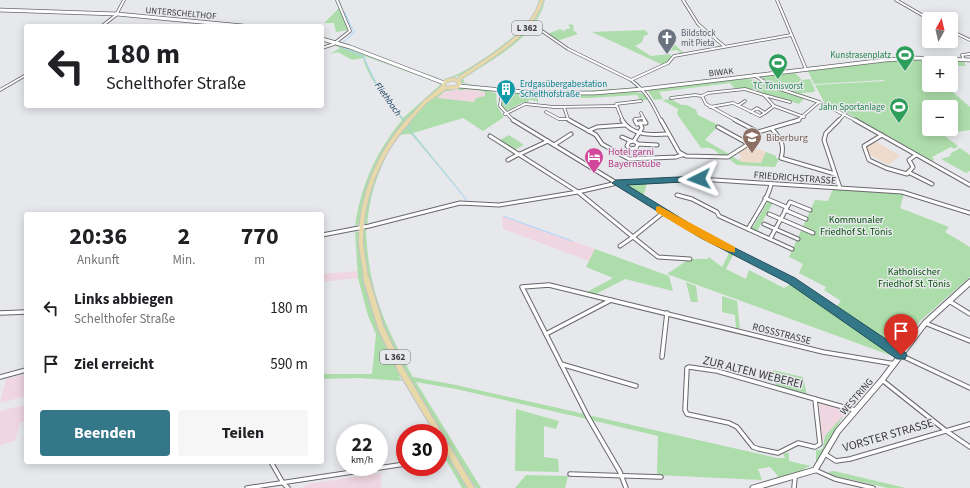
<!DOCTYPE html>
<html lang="de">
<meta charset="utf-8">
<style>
:root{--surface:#fff;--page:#f6f6f6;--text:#202124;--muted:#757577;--accent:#347788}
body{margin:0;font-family:"Source Sans 3",sans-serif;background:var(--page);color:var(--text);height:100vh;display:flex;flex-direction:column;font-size:15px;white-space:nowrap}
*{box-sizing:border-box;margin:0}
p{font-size:13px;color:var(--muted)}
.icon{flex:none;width:22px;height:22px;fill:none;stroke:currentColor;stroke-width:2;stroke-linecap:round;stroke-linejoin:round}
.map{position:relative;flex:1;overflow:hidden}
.details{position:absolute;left:24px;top:212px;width:300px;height:252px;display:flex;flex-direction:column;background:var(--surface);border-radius:4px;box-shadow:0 2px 10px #0003}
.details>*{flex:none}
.hud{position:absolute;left:24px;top:24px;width:300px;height:84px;border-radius:4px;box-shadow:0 2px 10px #0003;background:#fff;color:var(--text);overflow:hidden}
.needle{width:26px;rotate:8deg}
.fabs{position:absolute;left:922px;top:12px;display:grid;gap:8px}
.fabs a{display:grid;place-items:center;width:36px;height:36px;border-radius:4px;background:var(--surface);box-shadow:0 2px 10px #0003;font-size:20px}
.speed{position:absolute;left:336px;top:424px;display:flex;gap:8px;font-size:20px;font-weight:700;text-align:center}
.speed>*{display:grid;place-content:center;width:52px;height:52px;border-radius:50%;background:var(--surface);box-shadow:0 2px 10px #0003;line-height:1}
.speed small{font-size:10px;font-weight:400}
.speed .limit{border:6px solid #d22;background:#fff;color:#111}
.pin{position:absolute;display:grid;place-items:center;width:34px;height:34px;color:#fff;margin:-41px -17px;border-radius:50% 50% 50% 0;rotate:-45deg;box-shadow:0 0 4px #0007}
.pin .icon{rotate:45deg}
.me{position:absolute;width:44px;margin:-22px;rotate:267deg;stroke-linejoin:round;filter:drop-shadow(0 0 3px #0008)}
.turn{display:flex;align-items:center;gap:14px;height:84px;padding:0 16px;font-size:18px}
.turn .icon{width:52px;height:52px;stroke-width:2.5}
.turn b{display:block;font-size:28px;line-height:34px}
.eta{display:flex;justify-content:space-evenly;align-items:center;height:68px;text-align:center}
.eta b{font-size:24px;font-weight:700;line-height:28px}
.button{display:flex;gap:8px;margin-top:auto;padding:8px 16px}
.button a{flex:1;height:46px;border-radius:4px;background:var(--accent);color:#fff;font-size:16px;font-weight:700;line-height:46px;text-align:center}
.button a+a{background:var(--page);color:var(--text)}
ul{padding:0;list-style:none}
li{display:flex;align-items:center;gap:12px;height:56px;padding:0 16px}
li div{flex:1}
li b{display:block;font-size:15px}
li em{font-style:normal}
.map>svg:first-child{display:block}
</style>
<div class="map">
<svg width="970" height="488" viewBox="0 0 970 488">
<rect width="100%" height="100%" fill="#e7e8ec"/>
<g fill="#efd6e0">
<path d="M464,89L486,93L485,96L475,102L436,98L445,91Z"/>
<path d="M502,216L572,241L595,249L589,261L503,229Z"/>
<path d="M357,271L358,278L322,282V274Z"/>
<path d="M26,374V396L0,403L6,379Z"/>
<path d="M820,402L849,410L825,436L822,442L819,403Z"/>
<path d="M26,405V421L20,423L15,441L0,445V411Z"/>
<path d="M381,473V488H303L308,484Z"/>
</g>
<g fill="#eedacb">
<path d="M875,141L900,156L888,165L869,154L866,147Z"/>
<path d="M750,146L766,152L761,163L742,162L738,160L742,157L738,153Z"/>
</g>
<g fill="#adddaa" fill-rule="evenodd">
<path d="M539,0H541V4C536,11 532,21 526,28C518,38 464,76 452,78C442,80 430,75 419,73C428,73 438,79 447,78C462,76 517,37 526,24C531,17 537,10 539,0Z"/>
<path d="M544,0H545C537,38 492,59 463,79L465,83C511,94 563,94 611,89C620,89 630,89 638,86L632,81L640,87L602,92L546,93L489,88L462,83L460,79C487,60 536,34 544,0Z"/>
<path d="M339,8L348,27V30L336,32L334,23H324Z"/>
<path d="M572,24L574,27L573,30L578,34L557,41L547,34L560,29L565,32L564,30L571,28L568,25Z"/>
<path d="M645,30L649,34L644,36L642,42L635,46L651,56L670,54L672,57L670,61L663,65L592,32Z"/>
<path d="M669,39L685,54H682L677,50L670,51L657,41Z"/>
<path d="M337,44L390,65L442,82L443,86C394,127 369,160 359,224L355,226C361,185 376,152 402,120C388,101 369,81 363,58L352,60L338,52L330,54L340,48L334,45ZM364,56L439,83L440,85L403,118C389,99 371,80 364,56Z"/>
<path d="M915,59L970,61V62H964L966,66H951V63H929V65L924,66L929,70V85H945L970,107V130L942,134L958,146L954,149L951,147L932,157L934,160L932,161L851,115L824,102L815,85L885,81L884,80L814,84L808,71V70ZM929,107H951V129H929Z"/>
<path d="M794,72L802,80L810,79L815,90L814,92L800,93L819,100L774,86L761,77Z"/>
<path d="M740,78L756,80L771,87L812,100L814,102L805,98L799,104L750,89H735L730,83L659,92L663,99L654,100L648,91L649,90Z"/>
<path d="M461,86L481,89L496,93L497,106L504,117L483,131L463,118L413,133L470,203L411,134C407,134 402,134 399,136C395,138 392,145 390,149C377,173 369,198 367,226L365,225C363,171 403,119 445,89L454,91H445L437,98L474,102L476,98L485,96V92C476,90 467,88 459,91L458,88Z"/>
<path d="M635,92L641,93L649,99L641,101L637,95L589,98H538V104L537,101L529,100L528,102L521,103L506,111C501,106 500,101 504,94L507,93L577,95Z"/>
<path d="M670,99L682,105H687L696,110L698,115L720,126L717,127L705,140L729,154L721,157C716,149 710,147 701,148L677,114L678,109L662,100Z"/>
<path d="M509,135L524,145L514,150L500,140Z"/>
<path d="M960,148L970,155V171L966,173L941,159L951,156L950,154Z"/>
<path d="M766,152L776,156V158L779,159L775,167L737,165L729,159L733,157L742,162L761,163Z"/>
<path d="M647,183L643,197L627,187L628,184Z"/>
<path d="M833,189L904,194L900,208L949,227L945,232L970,247V277L920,321L900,349L896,348L836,307L841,301L824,290L826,287L799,273L803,264L789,257L815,200L828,201Z"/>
<path d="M766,200L773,203L757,231L750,228V226L753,227L767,203L765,201Z"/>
<path d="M370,227L366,230C368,290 385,326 413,377L456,385L585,414L587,419L456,389L416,382L481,488H476C434,421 375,338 365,260C364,250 362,239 364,229Z"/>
<path d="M355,231L360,233C360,289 378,328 403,376H399L402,381L358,378L322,379V374H372L376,334L368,316L358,278Z"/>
<path d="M595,249L669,276L673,291L625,279L596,294L587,292L613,278L586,267Z"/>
<path d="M730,251L734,253L726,269L746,279L749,270L784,288L792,283L891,351L895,357L667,274L689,259H707L709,257L722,267Z"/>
<path d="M686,282L696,286L698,302H691Z"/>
<path d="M722,296L737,301L740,329L736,328L735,315L722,312Z"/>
<path d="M773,370L803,377L807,395L776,387Z"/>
<path d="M516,409L559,421L556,429L544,426V457L558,459L559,472L515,471Z"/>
<path d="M588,415L777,458H785L783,454L787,452L789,454V461L811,466L805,468L802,472L773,481L778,476L770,467L758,469L762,480L657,475L658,436L591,420Z"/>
<path d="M843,416L822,455L816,462V450H820L823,448L825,436Z"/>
<path d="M449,455L467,488H462L445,458Z"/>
<path d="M834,471L906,488H888L831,475L828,472Z"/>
<path d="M526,475L568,476L565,488H515Z"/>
</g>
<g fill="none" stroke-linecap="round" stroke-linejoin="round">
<g stroke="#a8d6fd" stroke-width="1">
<path d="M339,0L342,9"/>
<path d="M344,11L353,30"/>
<path d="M342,43L354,33V31"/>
<path d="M341,47L363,56L375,81L403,119"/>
<path d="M407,125L411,131"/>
<path d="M412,133L468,202"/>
<path d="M503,216L572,241"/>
</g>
<defs>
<g id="street-far2">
<path d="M683,0L698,24L724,46"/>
<path d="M777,0L806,69"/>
<path d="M896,0L929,19"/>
<path d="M102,26L116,15L124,0"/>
<path d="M542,31L568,49L631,80"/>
<path d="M951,31L970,40"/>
<path d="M336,42L350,31L337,0"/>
<path d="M322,48L334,44"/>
<path d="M964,60L962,55L970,54"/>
<path d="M754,75L771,86L819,102L857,121"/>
<path d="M0,90L26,75"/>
<path d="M502,91L500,106L514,121"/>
<path d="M764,95L790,102"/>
<path d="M702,96L706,104L737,121"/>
<path d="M671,98L695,95L702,96L708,93L745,89L764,95L774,106L804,117"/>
<path d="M739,105L745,101"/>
<path d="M564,107L568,119L571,121"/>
<path d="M710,107L733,103L760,116L765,113"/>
<path d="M546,112L559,119H568"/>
<path d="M751,112L757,108L765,113L774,106"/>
<path d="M641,113L645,121"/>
<path d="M505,114L525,104L554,107L616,106"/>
<path d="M623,121L616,104L641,101"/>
<path d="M636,121L635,119L643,118"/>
<path d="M661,121C653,104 646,91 631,80L668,63L674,56L791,35"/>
<path d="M797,121L819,102"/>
<path d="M838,121L845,114"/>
</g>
<g id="street-far1">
<path d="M513,120L702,235L789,279"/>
<path d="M569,120L596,135L602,144L629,159L676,157L682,155"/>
<path d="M622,120C632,136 651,135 668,134"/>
<path d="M661,120L679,152L686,156L728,157L753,141L758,132L799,120"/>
<path d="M735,120L758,132"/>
<path d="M839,120L826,133L824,140L840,188"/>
<path d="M855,120L970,185"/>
<path d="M640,123H646L644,120"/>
<path d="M718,127L749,144"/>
<path d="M772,129C781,139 785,145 781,158L835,174"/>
<path d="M588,131L597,127L625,125"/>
<path d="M882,135L864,146L869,160L886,168L907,174L913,167L909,160L916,155"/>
<path d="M490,136L578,192L633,237L664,212"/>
<path d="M622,137L631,141"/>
<path d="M638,144L657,145"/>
<path d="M554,145L571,134"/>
<path d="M630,149L627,146L629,142L634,141"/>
<path d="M520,154L548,141"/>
<path d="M622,155L630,149L636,148L638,144L634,141L642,128L640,123L637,124L635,120"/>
<path d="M508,160L519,154"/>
<path d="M908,172L932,184"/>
<path d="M677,195L692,199L717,212L719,216L770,239L790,202L810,210"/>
<path d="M765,198L786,207"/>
<path d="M785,210L806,219"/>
<path d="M769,214L813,233"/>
<path d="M764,224L798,239"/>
<path d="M748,229C754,218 771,194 771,183"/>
<path d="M322,235L369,226L460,203L499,205L578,192L617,183L699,179L902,192L970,213"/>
<path d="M770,239L792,249"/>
<path d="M620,246L633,237L658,257L690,259"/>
</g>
<g id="street">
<path d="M787,278L898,354L970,388"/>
<path d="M949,301L970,314"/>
<path d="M0,313L26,312"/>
<path d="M925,323L970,341"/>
<path d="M546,334L611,300"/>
<path d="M662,357L667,313"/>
<path d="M561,364L636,386"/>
<path d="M689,367L717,371L815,399L820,444L815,447L798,443L778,453L759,449L753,447L737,427L729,423L687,414L685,410L687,368Z"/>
<path d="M0,377L26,370"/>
<path d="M882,380L945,430L970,447"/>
<path d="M815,399L854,410"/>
<path d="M825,454L836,461L850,459L970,424"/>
<path d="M271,462L283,483L288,488"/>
<path d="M815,470L835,479L873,488"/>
<path d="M570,474L661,477"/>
<path d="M247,488L405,464"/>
<path d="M626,488L620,472L588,417L522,287L549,285L823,352L895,364"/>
<path d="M794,488L795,477"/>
</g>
<g id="secondary-far1">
<path d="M0,10L117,14L243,26"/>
<path d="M322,39L350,47L444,83"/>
<path d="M459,86L536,93H594L643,89L885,60L915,58L970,60"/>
</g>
<path id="secondary" d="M753,488L815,470L838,431L882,380L925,323L970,282"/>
<g id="primary-far2">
<path d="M454,79L460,83L457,87L445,88L425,102L442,88L446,81Z"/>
<path d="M459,81L460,78C491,56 529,38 542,0"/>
<path d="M408,121L425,102"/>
</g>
<path id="primary-far1" d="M366,279C365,267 362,255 361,243C360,198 379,152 409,120"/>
<path id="primary" d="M366,278L381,328L401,370L471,488"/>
</defs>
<use href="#street-far2" stroke="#68686c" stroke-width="3.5"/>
<use href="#street-far1" stroke="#68686c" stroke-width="5"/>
<use href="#street" stroke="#68686c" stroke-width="5.5"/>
<use href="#secondary-far1" stroke="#68686c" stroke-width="4.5"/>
<use href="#secondary" stroke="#68686c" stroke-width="7"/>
<use href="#primary-far2" stroke="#c4c4c5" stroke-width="4.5"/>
<use href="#primary-far1" stroke="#c4c4c5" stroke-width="6"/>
<use href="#primary" stroke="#c4c4c5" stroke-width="8"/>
<use href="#street-far2" stroke="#fff" stroke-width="2"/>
<use href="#street-far1" stroke="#fff" stroke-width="3"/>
<use href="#street" stroke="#fff" stroke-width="3.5"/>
<use href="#secondary-far1" stroke="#fff" stroke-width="3"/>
<use href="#secondary" stroke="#fff" stroke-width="5"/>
<use href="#primary-far2" stroke="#e8d9a8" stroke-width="3"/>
<use href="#primary-far1" stroke="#e8d9a8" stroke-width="4"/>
<use href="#primary" stroke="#e8d9a8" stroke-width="5.5"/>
</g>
<path fill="#347788" stroke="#224d58" d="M699,176L702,177V181L627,185L705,233L795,278L905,352L907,355L905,359H897L788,283L699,237L612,183L616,180Z"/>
<path fill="#f59e0b" d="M659,206L735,247V252C725,255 668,219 656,212V207Z"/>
<defs>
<symbol id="church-pin" viewBox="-11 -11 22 30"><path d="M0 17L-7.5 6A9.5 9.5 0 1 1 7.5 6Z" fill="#6b7280" stroke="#e7e8ec"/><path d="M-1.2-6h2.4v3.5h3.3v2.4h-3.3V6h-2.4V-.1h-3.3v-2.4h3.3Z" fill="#fff"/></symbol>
<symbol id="stadium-pin" viewBox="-11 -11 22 30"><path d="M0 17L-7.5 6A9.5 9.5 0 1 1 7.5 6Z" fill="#2e9e5b" stroke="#e7e8ec"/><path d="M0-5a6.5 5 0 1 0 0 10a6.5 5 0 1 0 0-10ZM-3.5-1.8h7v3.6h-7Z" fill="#fff"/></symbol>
<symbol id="building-pin" viewBox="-11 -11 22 30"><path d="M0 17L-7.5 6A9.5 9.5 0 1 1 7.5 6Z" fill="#0f9aa8" stroke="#e7e8ec"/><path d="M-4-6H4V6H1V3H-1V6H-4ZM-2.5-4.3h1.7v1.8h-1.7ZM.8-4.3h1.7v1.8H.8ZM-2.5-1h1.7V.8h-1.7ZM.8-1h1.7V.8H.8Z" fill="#fff"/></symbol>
<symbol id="school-pin" viewBox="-11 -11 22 30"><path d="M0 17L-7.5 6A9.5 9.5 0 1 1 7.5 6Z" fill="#8d6e63" stroke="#e7e8ec"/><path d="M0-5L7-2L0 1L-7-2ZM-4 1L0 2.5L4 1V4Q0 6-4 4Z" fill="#fff"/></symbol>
<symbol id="hotel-pin" viewBox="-11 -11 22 30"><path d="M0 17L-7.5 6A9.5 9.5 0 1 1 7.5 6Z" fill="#d1479c" stroke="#e7e8ec"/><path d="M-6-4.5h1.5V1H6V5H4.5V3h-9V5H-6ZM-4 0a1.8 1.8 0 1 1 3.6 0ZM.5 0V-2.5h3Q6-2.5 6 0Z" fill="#fff"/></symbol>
</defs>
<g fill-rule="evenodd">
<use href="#church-pin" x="656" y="27" width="22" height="30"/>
<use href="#stadium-pin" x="894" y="44" width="22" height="30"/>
<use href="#stadium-pin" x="767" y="52" width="22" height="30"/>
<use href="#building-pin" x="495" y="78" width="22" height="30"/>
<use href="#stadium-pin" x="888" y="96" width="22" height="30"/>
<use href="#school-pin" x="741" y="126" width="22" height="30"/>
<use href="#hotel-pin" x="583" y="146" width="22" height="30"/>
</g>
<g text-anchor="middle" stroke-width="3" stroke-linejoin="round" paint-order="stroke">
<g font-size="9" fill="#3b3b3d" stroke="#e7e8ec">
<text transform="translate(181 13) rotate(5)" y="3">UNTERSCHELTHOF</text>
<text transform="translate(721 72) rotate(-6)" y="3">BIWAK</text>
</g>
<g fill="#e7e8ec" stroke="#6f6f72" stroke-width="1">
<rect x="512" y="21" width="30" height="14" rx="3"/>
<rect x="380" y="350" width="30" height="14" rx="3"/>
</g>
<g font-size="9" font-weight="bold" fill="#3b3b3d">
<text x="527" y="31">L 362</text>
<text x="395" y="360">L 362</text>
</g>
<g font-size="9" fill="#5b616d" stroke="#e7e8ec" text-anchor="start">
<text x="681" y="36">Bildstock<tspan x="681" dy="10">mit Pieta</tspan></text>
</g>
<g font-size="9" fill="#27864d" stroke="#e7e8ec" text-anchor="end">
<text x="891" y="58">Kunstrasenplatz</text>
<text x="778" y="89" text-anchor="middle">TC Tönisvorst</text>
<text x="885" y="110">Jahn Sportanlage</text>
</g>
<g font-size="9" fill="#0d838f" stroke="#e7e8ec" text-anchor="start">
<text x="520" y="87">Erdgasübergabestation<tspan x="520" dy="10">Schelthofstraße</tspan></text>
</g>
<g font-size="9" font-style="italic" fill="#023150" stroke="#e7e8ec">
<text transform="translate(388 99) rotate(55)" y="3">Fliethbach</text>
</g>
<g font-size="10" fill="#785e54" stroke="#e7e8ec" text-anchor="start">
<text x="766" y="141">Biberburg</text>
</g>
<g font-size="10" fill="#b23c85" stroke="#e7e8ec" text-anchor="start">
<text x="608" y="155">Hotel garni<tspan x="608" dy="12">Bayernstube</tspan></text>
</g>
<g font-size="10" fill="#3b3b3d" stroke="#e7e8ec">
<text transform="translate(795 177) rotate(4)" y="4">FRIEDRICHSTRASSE</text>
<text transform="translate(782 333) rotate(14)" y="4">ROSSSTRASSE</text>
<text transform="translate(856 396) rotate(-49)" y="4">WESTRING</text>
</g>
<g font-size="10" fill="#045009" stroke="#e7e8ec">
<text x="856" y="223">Kommunaler<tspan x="856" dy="12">Friedhof St. Tönis</tspan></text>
<text x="914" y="275">Katholischer<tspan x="914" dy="12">Friedhof St. Tönis</tspan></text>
</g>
<g font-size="12" fill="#3b3b3d" stroke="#e7e8ec">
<text transform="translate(753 372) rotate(14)" y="4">ZUR ALTEN WEBEREI</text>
<text transform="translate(888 435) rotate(-16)" y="4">VORSTER STRASSE</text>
</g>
</g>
</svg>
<div class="fabs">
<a><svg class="needle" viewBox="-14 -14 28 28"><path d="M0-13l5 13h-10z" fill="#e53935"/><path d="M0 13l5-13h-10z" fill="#757577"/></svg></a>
<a>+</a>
<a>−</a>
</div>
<div class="speed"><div>22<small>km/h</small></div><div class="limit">30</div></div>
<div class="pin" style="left:901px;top:355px;background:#d93025"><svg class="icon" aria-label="arrive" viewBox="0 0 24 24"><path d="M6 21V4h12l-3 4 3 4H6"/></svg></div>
<svg class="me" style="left:699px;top:179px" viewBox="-20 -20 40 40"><path d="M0-17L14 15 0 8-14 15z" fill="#347788" stroke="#fff" stroke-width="4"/></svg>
<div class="hud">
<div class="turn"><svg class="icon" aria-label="left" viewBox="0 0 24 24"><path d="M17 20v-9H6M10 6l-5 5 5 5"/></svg><div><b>180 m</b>Schelthofer Straße</div></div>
</div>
<section class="details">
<div class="eta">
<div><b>20:36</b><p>Ankunft</p></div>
<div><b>2</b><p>Min.</p></div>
<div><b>770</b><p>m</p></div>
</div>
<ul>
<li><svg class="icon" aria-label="left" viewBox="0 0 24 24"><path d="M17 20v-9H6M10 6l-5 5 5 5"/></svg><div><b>Links abbiegen</b><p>Schelthofer Straße</p></div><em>180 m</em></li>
<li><svg class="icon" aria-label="arrive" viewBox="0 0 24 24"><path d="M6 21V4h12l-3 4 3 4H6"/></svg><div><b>Ziel erreicht</b></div><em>590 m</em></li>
</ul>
<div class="button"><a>Beenden</a><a>Teilen</a></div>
</section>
</div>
